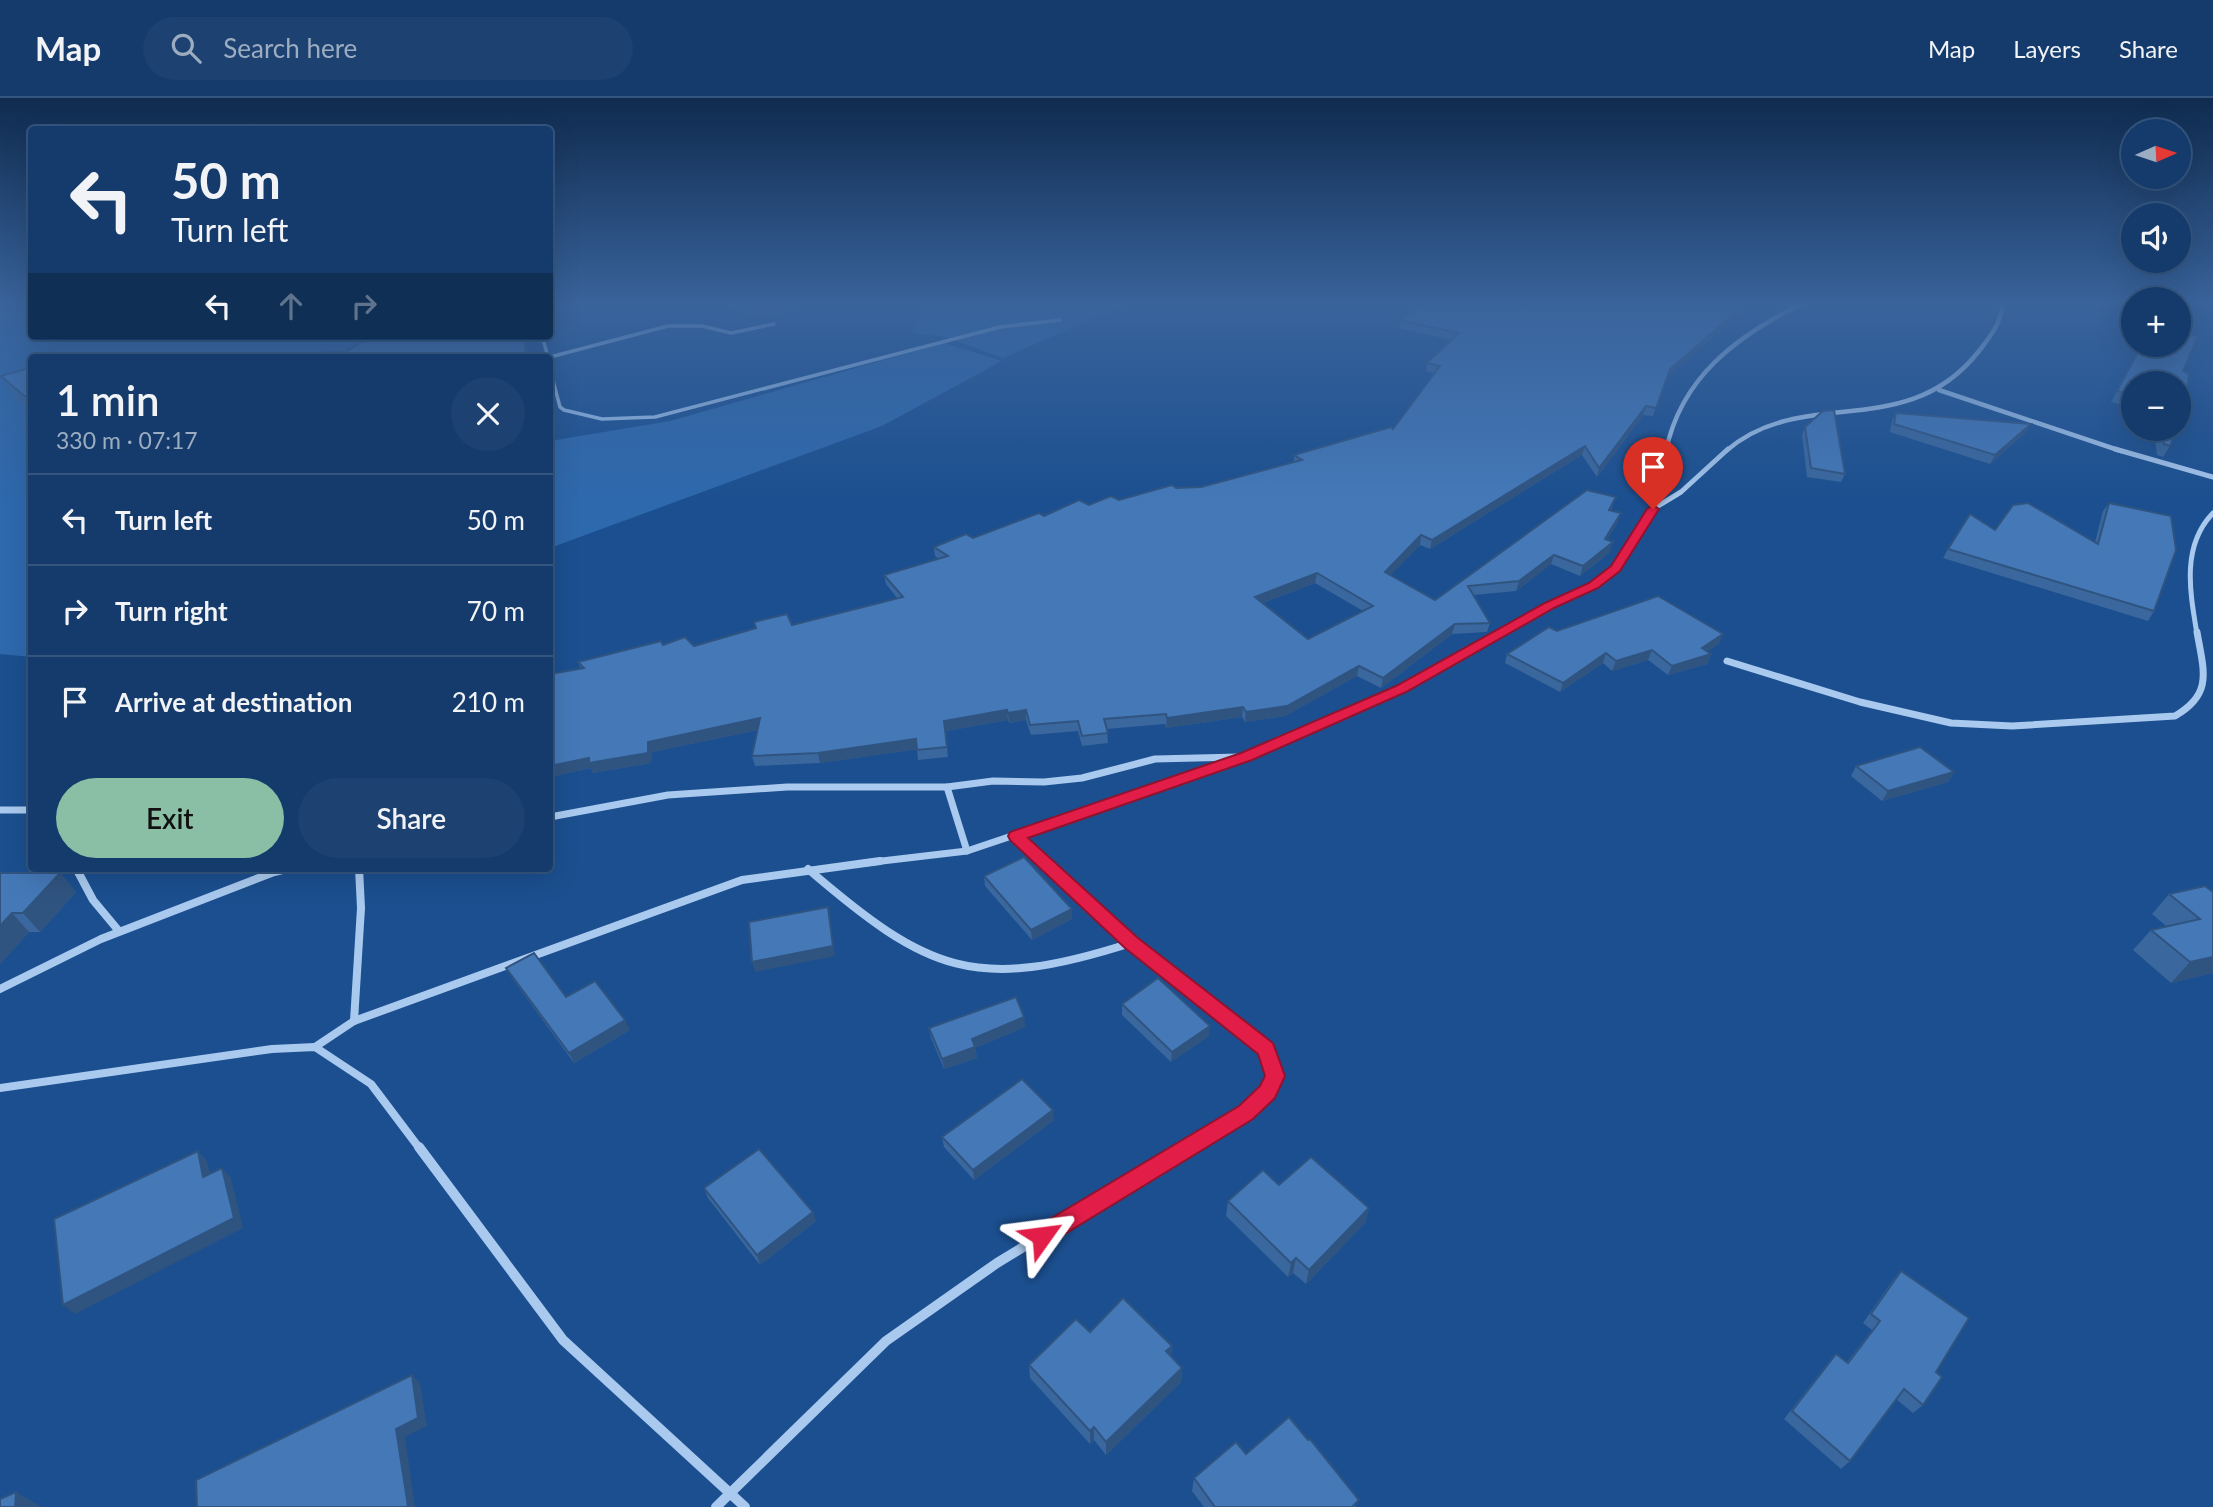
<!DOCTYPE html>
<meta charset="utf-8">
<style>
:root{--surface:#143b6b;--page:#1d4271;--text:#f1f3f6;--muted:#9dadc1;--line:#33557e;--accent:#8abfa5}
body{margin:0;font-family:Lato,sans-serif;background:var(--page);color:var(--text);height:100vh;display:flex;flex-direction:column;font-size:26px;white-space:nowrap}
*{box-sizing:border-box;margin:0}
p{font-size:23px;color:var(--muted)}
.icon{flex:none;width:38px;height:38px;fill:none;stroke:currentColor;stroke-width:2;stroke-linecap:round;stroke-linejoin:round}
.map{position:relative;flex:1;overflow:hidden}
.drawer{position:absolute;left:28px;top:256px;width:525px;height:518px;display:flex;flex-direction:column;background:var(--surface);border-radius:7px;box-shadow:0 7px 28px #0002,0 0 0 2px var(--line)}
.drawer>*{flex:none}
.hud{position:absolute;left:28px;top:28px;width:525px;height:214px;border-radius:7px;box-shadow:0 7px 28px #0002,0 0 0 2px var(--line);background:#143b6b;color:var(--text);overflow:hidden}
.needle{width:46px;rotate:87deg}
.buttons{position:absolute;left:2121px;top:21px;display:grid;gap:14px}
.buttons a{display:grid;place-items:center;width:70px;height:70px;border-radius:50%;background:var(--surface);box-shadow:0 7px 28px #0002,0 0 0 2px var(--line);font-size:35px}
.pin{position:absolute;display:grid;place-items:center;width:60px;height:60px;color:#fff;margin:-72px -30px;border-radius:50% 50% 50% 0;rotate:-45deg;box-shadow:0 0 7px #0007}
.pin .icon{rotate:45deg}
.me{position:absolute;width:77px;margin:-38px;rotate:59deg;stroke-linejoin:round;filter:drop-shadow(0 0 5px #0008)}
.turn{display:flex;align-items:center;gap:24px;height:147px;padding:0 28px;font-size:32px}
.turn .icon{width:91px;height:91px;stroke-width:2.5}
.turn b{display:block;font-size:49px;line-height:60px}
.lanes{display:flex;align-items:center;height:66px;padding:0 28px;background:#0003;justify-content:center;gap:35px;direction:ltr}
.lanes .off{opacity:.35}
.round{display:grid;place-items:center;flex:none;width:74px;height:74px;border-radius:37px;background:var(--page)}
.overview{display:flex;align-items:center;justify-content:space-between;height:119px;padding:0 28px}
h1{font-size:42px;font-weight:600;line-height:52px}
.primary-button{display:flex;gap:14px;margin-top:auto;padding:14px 28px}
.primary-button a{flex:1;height:80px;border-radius:42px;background:var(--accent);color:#111;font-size:28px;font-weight:600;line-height:80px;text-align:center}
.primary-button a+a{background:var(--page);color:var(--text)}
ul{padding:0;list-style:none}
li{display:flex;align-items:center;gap:21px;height:91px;padding:0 28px;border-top:2px solid var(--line)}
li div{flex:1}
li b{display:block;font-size:26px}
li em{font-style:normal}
header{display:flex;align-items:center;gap:42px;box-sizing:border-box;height:98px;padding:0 35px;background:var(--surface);border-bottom:2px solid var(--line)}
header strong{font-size:33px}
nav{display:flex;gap:38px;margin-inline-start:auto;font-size:24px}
.search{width:490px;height:63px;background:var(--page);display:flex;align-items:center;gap:18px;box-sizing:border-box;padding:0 24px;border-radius:38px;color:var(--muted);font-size:26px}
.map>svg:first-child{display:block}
</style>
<header>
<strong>Map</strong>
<div class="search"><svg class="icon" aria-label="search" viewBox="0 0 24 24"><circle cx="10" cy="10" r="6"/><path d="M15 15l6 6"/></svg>Search here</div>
<nav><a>Map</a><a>Layers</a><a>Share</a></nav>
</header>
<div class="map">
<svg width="2213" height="1409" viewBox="0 0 2213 1409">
<rect width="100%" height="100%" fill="#1b4f8f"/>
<g fill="#2e69ad">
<path d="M0,206H31L32,238H513L517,255L439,259H32L31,559L0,556Z"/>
<path d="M928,206H1127L1003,260L946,239L911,235Z"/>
<path d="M944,245L1002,263L882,328L550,450V343L670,323Z"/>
</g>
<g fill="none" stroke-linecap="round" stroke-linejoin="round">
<g stroke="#a9c9ee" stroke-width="3.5">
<path d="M542,238L548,259"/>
<path d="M550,259L668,228H702L731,235L774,226"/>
<path d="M550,271L560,309L564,312L602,321L655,319L1000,229L1060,222"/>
</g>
<g stroke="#a9c9ee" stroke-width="4.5">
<path d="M1939,292L2121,353"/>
<path d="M1666,353C1681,279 1737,238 1801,206"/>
<path d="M1726,353C1803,286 1906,346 1979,253C1990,239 2001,225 2003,206"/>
</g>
<g stroke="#a9c9ee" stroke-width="5">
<path d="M2115,351L2213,379"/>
<path d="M1653,411L1681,394L1728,351"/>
<path d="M1500,536L1593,487L1616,471L1653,411L1666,351"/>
<path d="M2197,536C2190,494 2181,448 2213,415"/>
</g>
<g stroke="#a9c9ee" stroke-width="7">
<path d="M1727,563L1860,604L1951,625L2012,628L2175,618C2213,596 2204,574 2197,534"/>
<path d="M947,689L967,753"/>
<path d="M0,712H32"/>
<path d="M550,719L668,697L787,689H947L993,683L1044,684L1082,680L1155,661L1239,659"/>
<path d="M1016,738L1045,765"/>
<path d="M865,765L967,753L1247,659L1401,591L1504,534"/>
</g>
<g stroke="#a9c9ee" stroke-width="8">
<path d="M1043,763L1131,845L1266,951L1275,978C1259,1014 1217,1031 1185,1051"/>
<path d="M76,770L93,802L118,832"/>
<path d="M808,771C928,874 975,895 1131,845"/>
<path d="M0,891L101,841L274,774L291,770"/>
<path d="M354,923L361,810L359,770"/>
<path d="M315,949L354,923L742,782L880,763"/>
<path d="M0,990L272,951L315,949L371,986L420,1051"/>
</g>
<g stroke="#a9c9ee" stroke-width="10">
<path d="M419,1049L563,1242L745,1409"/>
<path d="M716,1409L886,1243L997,1165L1188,1049"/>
</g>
</g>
<g fill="#3a679d" fill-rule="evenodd">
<path d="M727,206H808L756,221Z"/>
<path d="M1745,208L1743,213L1667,279L1653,318L1643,317L1597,379L1582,357L1430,451L1420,447L1390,477L1435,502L1616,399L1611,412L1618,424L1607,442L1610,454L1580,478L1551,466L1516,493L1474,497L1490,525L1487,534L1452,536L1381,590L1357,578L1285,618L1245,624L1242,619L1166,630L1165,626L1107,631L1108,645L1082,648L1078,633L1031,637L1026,622L1009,625L1008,622L946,633L948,659L918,662L917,651L820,665L755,668L752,658L758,632L652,654L651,665L593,675L591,670L550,679V576L581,571L578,564L663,547L694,548L755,530L754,524L792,527L897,500L886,486L884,477L939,461L935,458L934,449L973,440L1044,418L1089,407L1119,402L1176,390L1201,389L1294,364V357L1393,331L1434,275L1426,273L1427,265L1452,242L1399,230L1400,222ZM1315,485L1363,513L1308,541L1263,505Z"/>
<path d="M2142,247L2183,273L2179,285H2133V309L2111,304Z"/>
<path d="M32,269V315L15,300L1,278Z"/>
<path d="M1896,315L2031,326L2026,334L1990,366L1890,334L1892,323Z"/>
<path d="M1805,329L1845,376L1841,384L1807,379L1802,337Z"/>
<path d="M2154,331H2176L2170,348L2163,359L2157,357Z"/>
<path d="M2109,405L2154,513L2148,523L1943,460L1948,451L1995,432L2095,444L2103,413Z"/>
<path d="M1557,533L1719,546L1707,553L1711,556L1707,566L1668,577L1648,562L1612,573L1603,565L1560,594L1505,565L1507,556Z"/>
<path d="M1856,668L1954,674L1948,684L1882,703L1851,678Z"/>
<path d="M0,775H60L76,794L40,834H29L0,866Z"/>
<path d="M984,778L1072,821L1032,842L985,788Z"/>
<path d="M2213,794V875L2171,885L2133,852L2151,832L2166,828L2152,816L2169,796Z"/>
<path d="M506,870L566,899L630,932L574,965L512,880Z"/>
<path d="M1122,906L1209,938L1171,964L1122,917Z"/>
<path d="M1025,929L975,950L977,960L944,971L931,940L929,930Z"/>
<path d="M1054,1022L974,1082L944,1049L942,1039Z"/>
<path d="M1279,1087L1369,1110L1365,1125L1306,1186L1293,1175L1288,1179L1226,1118L1228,1103Z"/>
<path d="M704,1090L816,1123L760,1167L708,1100Z"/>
<path d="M1901,1173L1936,1274L1923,1307L1913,1315L1896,1301L1850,1363L1841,1371L1784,1321L1828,1265L1836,1256L1847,1264L1872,1232L1863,1225L1893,1182Z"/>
<path d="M1090,1234L1172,1248L1171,1258L1182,1270L1181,1284L1106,1357L1094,1342L1090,1346L1030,1280L1029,1267Z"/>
<path d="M1246,1356L1357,1409H1204L1192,1393L1194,1380Z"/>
</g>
<g fill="#305480">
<path d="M753,206H808L756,221Z"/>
<path d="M1740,206H1751L1745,208L1743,213L1667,279L1653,318L1670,271Z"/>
<path d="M523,238L530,259H527Z"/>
<path d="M1646,308L1643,317L1597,379L1599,370Z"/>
<path d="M2031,326L2026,334L1990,366L1995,357Z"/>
<path d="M1585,348L1582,357L1430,451L1432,442Z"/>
<path d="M1621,415L1618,424L1602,451L1605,441Z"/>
<path d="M1421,437L1420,447L1384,484L1385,474Z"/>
<path d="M1613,444L1610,454L1580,478L1583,468Z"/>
<path d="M1554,457L1551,466L1516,493L1519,483Z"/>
<path d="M1317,475L1315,485L1255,508V499Z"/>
<path d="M1455,526L1452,536L1381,590L1383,580Z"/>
<path d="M1723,536L1719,546L1698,559L1702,550Z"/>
<path d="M1652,552L1648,562L1612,573L1616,563Z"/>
<path d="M1606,555L1603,565L1560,594L1563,585Z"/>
<path d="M1711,556L1707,566L1668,577L1672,568Z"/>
<path d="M1359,568L1357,578L1285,618L1245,624L1246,614Z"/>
<path d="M1243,609L1242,619L1166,630L1167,620Z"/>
<path d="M1007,612L1008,622L946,633L948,659L944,623Z"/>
<path d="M1026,612V622L1009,625L1008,615Z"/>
<path d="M760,620L763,631L652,654L651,665L593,675L591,670L550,679V668L648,644Z"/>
<path d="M916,641L918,651L820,665L818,655Z"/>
<path d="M1954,674L1948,684L1882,703L1888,693Z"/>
<path d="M60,775L76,794L40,834L23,815Z"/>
<path d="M828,809L835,858L755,874L752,864Z"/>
<path d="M1072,811V821L1032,842L1031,832Z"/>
<path d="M12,815L29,834L0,866V828Z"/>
<path d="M2213,859V875L2171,885L2190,864Z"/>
<path d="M1024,919L1025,929L975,950L977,960L944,971L942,961L972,941Z"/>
<path d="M625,922L630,932L574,965L569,955Z"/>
<path d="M1210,928L1209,938L1171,964L1172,954Z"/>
<path d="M1053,1012L1054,1022L974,1082L973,1072Z"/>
<path d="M198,1053L207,1063L213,1089L203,1079Z"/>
<path d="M222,1070L231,1080L243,1130L75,1216L63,1207Z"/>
<path d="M1369,1110L1365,1125L1306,1186L1309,1172Z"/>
<path d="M813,1114L816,1123L760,1167L757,1157Z"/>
<path d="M1296,1160L1293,1175L1288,1179L1291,1165Z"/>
<path d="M1172,1248L1170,1261L1166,1253Z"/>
<path d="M1182,1270L1181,1284L1106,1357V1344Z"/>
<path d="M412,1277L420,1285L427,1328L405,1339L415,1409H406L396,1331Z"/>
<path d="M1094,1329V1342L1090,1346V1333Z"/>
<path d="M16,1394L42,1409H15Z"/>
</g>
<g fill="#4478b7" stroke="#305480" stroke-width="2" fill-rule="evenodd">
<path d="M1421,206H1745L1670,271L1656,310L1646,308L1599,370L1585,348L1432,442L1421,437L1385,474L1435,502L1587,392L1616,399L1609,412L1621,415L1605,441L1613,444L1583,468L1554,457L1519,483L1468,488L1490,525L1455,526L1383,580L1359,568L1287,608L1246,614L1243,609L1167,620L1166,616L1104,621L1108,635L1082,638L1078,623L1030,627L1026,612L1008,615L1007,612L944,623L947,649L917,652L916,641L818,655L752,658L760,620L648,644V655L589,665V660L550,668V576L584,570L578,564L661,543L663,547L685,539L694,548L756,530L754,524L787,516L792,527L903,499L884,477L948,458L934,449L966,436L973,440L1039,415L1044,418L1079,402L1089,407L1111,398L1119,402L1172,387L1176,390L1201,389L1302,362L1294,357L1391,329L1393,331L1440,268L1427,265L1459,235L1400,222ZM1317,475L1373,508L1308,541L1255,499Z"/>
<path d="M2179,234L2198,238L2183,273L2189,276L2185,304L2179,323V285H2133V297L2117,293L2142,247H2179Z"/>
<path d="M410,238H457L472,240L483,243L523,238L527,259H315L323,254H345L362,244Z"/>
<path d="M75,256L107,259H64Z"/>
<path d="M32,269V302L23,297L1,278Z"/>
<path d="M1834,312L1845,376L1811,370L1805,329L1823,313Z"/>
<path d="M1896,315L2031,326L1995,357L1894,326Z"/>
<path d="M2162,331H2176L2170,348L2164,346Z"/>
<path d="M2028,405L2098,446L2109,405L2171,418L2176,452L2154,513L1948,451L1970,416L1995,432L2013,407Z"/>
<path d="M1658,498L1723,536L1702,550L1711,556L1672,568L1652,552L1616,563L1606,555L1563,585L1507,556L1549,529L1557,533Z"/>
<path d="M1920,649L1954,674L1888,693L1856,668Z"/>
<path d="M1024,759L1072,811L1031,832L984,778Z"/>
<path d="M0,775H60L23,815H12L0,828Z"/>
<path d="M2205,788L2213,794V859L2190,864L2151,832L2200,821L2169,796Z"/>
<path d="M828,809L833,848L752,864L749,824Z"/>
<path d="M534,855L566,899L595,883L625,922L569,955L506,870Z"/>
<path d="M1158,880L1210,928L1172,954L1122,906Z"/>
<path d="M1016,899L1024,919L972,941L975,949L942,961L929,930Z"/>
<path d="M1022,981L1053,1012L973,1072L942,1039Z"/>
<path d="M759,1051L813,1114L757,1157L704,1090Z"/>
<path d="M198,1053L203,1079L222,1070L234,1120L63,1207L54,1121Z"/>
<path d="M1311,1059L1369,1110L1309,1172L1296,1160L1291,1165L1228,1103L1263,1072L1279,1087Z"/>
<path d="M1901,1173L1969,1220L1936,1274L1942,1279L1923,1307L1904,1291L1850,1363L1792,1313L1836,1256L1848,1265L1880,1223L1871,1216Z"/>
<path d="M1123,1200L1172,1248L1166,1253L1182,1270L1106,1344L1094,1329L1090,1333L1029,1267L1076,1221L1090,1234Z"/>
<path d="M412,1277L418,1320L396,1331L408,1408L406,1409H197L196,1382Z"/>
<path d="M1289,1319L1308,1342L1310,1341L1359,1402L1352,1409H1215L1194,1380L1236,1344L1246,1356Z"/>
<path d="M16,1394L15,1409H0V1401Z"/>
</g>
<linearGradient id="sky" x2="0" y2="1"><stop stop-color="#0f2b4f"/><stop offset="0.51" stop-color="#39639b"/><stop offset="1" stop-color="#39639b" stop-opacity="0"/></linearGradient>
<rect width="2213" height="403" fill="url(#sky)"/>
<path fill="#e11d48" stroke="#92132f" stroke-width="2" d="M1653,407L1659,411L1620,473L1598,490L1554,510L1406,594L1252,662L1028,740L1138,840L1273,945L1285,978L1275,1000L1253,1021L1050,1145L1042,1148L1035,1145L1031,1138L1035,1130L1239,1008L1260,988L1265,978L1258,956L1125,850L1010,742L1008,738L1010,734L1241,655L1396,588L1545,505L1589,485L1611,468L1647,411Z"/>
</svg>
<div class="buttons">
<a><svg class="needle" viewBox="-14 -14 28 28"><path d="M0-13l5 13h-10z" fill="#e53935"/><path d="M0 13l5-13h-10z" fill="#9dadc1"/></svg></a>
<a><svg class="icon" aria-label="sound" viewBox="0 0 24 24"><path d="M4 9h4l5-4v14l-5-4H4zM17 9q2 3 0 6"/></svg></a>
<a>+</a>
<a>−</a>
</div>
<div class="pin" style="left:1653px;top:411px;background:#d93025"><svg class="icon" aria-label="arrive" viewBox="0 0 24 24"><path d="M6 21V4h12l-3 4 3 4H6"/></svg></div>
<svg class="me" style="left:1042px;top:1138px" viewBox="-20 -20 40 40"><path d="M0-17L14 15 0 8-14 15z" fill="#e11d48" stroke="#fff" stroke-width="4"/></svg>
<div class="hud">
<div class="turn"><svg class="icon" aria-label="left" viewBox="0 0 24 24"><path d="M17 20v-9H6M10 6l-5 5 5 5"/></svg><div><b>50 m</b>Turn left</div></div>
<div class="lanes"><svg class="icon" aria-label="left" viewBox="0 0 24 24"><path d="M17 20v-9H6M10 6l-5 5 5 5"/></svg><svg class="icon off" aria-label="ahead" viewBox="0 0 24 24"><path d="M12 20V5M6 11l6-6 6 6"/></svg><svg class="icon off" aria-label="right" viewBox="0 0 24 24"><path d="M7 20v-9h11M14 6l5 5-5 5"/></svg></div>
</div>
<section class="drawer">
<div class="overview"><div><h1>1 min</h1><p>330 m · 07:17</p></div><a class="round"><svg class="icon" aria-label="close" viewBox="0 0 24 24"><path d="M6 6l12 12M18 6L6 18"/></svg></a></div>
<ul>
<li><svg class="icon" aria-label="left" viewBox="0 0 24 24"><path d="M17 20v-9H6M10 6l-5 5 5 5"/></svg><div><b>Turn left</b></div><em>50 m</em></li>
<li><svg class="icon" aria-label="right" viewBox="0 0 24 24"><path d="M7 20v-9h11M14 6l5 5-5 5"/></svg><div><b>Turn right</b></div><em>70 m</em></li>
<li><svg class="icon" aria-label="arrive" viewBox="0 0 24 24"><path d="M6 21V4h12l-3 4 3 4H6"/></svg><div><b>Arrive at destination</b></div><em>210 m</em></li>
</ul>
<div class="primary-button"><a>Exit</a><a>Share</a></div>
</section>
</div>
